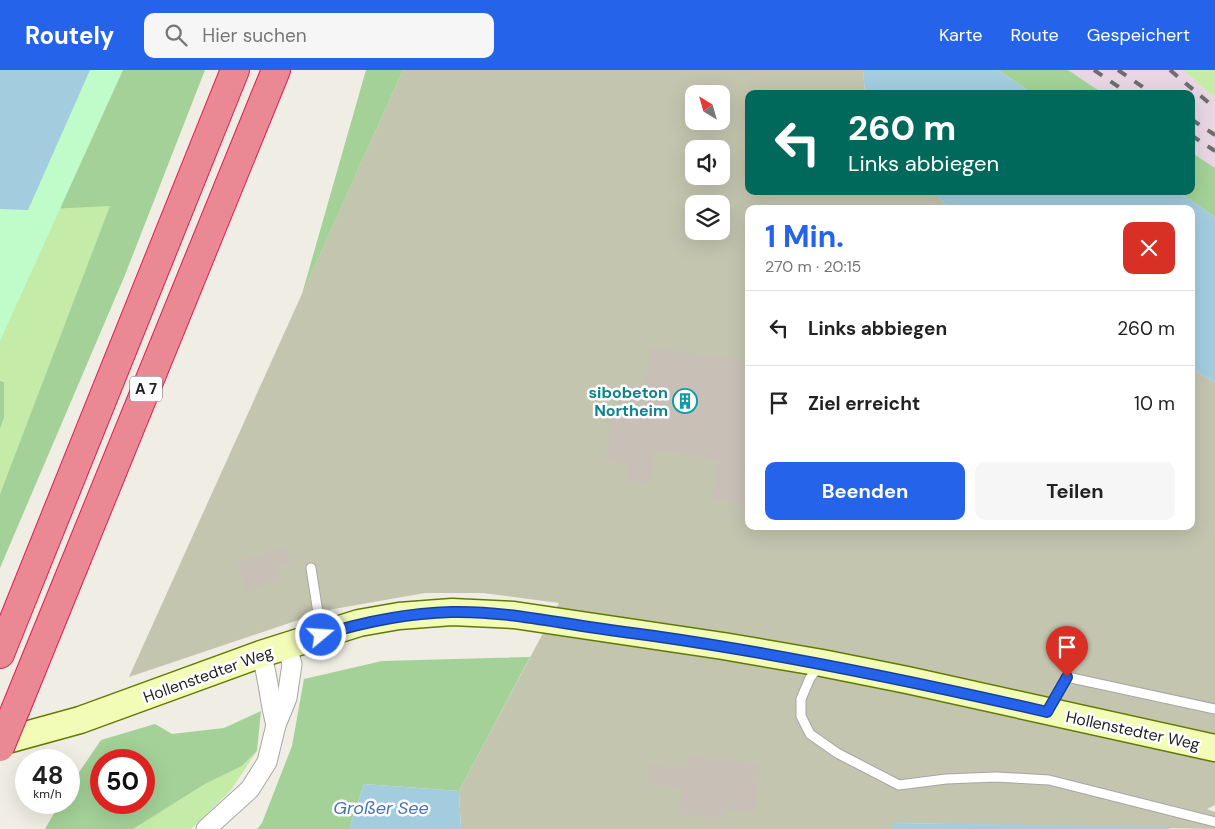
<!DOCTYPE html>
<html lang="de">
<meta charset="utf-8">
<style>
:root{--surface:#fff;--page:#f6f6f6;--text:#222;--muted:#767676;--line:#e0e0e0;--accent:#2563eb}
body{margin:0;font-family:"DM Sans",sans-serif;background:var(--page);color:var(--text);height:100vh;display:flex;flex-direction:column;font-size:19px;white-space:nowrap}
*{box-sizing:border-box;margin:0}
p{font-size:16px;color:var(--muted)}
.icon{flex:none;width:28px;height:28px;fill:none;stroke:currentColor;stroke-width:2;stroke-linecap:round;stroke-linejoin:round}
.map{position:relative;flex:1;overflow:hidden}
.details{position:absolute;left:745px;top:135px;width:450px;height:325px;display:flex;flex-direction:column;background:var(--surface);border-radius:10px;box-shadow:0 5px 20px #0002}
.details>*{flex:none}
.hud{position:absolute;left:745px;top:20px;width:450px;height:105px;border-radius:10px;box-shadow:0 5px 20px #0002;background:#00695c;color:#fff;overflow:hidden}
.needle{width:32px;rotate:323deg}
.controls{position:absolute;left:685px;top:15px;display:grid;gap:10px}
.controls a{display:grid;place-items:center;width:45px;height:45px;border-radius:10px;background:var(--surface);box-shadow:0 5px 20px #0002;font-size:25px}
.speed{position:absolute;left:15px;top:679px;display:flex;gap:10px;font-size:25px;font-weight:700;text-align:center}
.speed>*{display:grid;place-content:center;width:65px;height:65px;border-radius:50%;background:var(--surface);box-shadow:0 5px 20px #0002;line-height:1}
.speed small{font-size:12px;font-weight:400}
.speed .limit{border:8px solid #d22;background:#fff;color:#111}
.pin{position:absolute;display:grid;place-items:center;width:42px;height:42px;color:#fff;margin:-51px -21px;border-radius:50% 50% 50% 0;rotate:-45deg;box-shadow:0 0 5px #0007}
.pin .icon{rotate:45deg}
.me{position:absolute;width:55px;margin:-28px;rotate:72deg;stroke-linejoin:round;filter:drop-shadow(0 0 4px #0008)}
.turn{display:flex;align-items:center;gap:18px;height:105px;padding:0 20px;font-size:22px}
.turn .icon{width:65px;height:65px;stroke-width:2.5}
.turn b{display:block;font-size:35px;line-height:42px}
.round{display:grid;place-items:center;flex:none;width:52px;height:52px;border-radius:10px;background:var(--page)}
.head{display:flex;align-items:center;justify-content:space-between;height:85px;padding:0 20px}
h1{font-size:30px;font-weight:700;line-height:38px;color:var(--accent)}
.cta{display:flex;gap:10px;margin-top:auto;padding:10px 20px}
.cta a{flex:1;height:58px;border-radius:10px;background:var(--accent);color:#fff;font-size:20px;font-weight:700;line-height:58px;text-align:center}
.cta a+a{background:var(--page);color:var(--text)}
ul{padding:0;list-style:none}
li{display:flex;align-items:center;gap:15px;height:75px;padding:0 20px;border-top:1px solid var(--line)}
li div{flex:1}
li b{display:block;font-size:19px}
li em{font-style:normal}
header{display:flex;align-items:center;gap:30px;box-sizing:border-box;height:70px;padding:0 25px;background:var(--accent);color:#fff}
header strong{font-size:24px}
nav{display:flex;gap:28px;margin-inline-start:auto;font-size:18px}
.search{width:350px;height:45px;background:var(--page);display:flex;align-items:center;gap:12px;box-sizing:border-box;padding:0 18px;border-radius:10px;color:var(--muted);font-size:19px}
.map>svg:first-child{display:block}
</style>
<header>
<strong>Routely</strong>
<div class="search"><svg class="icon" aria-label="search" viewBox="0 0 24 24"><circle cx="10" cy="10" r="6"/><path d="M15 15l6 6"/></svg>Hier suchen</div>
<nav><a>Karte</a><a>Route</a><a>Gespeichert</a></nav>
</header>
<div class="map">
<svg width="1215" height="759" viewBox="0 0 1215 759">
<rect width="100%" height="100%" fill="#f0ede4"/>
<path fill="#e9d6e4" d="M1068,0H1183L1215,28V98L1191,82V24H1104Z"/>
<path fill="#c3c5af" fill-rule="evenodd" d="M403,0H863L865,24H749V121H935L948,139H749V456H1191V299L1215,312V735L1207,739L1215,742V759L895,753L891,759H461L459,721L559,533L483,523H425L328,540L129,607ZM694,24H721V51H694ZM694,79H721V106H694ZM694,134H721V161H694Z"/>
<g fill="#c4eca8">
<path d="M1183,0H1215V28Z"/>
<path d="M111,135L0,424V359L4,348V312L0,311V139L28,140Z"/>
<path d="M257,681L231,720L191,759H133L205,714L242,696Z"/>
</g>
<g fill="#a3d197" fill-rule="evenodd">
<path d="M90,0H205L125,205L0,498V424L110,136L28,140Z"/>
<path d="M366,0H403L302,224Z"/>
<path d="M998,0H1068L1104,24H1033Z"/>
<path d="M1191,82L1215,98V147L1177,121H1191Z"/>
<path d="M0,311L4,312V348L0,359Z"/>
<path d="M530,587L459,721L364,714L349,759H257L262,753L292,676L304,609L382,591Z"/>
<path d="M261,641L257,681L242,696L205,714L133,759H45L60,733L69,732V717L101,670L155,654L172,664L224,658ZM101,690H144V732H101Z"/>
</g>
<path fill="#c0fbca" d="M0,0H123L0,271Z"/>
<g fill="#a3ccdf">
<path d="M0,0H90L28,140L0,139Z"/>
<path d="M863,0H998L1033,24H865Z"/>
<path d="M935,121H1177L1215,147V312L1191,299V139H948Z"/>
<path d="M364,714L459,721L461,759H349Z"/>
<path d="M894,753L1163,757L1172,759H891Z"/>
</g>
<g fill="#c8c0b7">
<path d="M651,278L749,292V435L712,429L719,390L655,380L649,413L626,410L628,394L605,391L612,344L618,345L623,314L645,317Z"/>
<path d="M282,478H286L291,493L279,497L284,509L247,522L237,493Z"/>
<path d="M687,686L760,693L755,743L724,740V748L680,744L682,717L647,714L648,695L686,698Z"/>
</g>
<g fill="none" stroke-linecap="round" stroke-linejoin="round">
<defs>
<g id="lane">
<path d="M311,498L321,562"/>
<path d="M819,597L810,608L801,629V646L810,664L837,683L899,715L946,709L996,707L1049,710L1215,752"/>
<path d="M1049,639L1067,607L1215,639"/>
</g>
<g id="street">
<path d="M261,584C269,608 269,630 276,655"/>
<path d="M206,759L250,719L267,692L276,655L287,628L292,594L287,576"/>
</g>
<path id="secondary" d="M0,672L80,650L261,584L359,553L399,546L452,542L514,545L723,576L822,593L907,610L1215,678"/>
<g id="highway">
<path d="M0,584L235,0"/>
<path d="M16,638L276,0"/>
</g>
</defs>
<use href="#lane" stroke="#a6a6a6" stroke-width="11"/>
<use href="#street" stroke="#a6a6a6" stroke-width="21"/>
<use href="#secondary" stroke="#627a01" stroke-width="29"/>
<use href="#highway" stroke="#e11e50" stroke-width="30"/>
<use href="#lane" stroke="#fff" stroke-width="9"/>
<use href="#street" stroke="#fff" stroke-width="19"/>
<use href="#secondary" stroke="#f2fcb6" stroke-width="26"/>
<use href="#highway" stroke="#ea8993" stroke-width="28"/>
<g stroke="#6d6d6d" stroke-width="4" stroke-dasharray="10 10" stroke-linecap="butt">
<path d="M1094,0L1129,24"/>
<path d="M1118,0L1153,24"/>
<path d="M1170,0L1215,38"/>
<path d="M1191,49L1215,65"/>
<path d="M1191,65L1215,81"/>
</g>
<defs>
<path id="highway-bridge" d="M0,677L16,638"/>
</defs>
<use href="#highway-bridge" stroke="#e11e50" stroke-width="30" stroke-linecap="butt"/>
<use href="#highway-bridge" stroke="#ea8993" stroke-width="28"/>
</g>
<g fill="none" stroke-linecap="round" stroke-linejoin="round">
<defs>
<path id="route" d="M321,565C364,552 406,543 451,542C489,541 527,547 564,553C594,558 624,562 654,566C787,585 916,612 1047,642L1067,607"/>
</defs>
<use href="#route" stroke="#184099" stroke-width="12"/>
<use href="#route" stroke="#2563eb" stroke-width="9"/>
</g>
<defs>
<symbol id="building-ring" viewBox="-11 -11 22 22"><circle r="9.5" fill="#fff" stroke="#0f9aa8" stroke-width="1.5"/><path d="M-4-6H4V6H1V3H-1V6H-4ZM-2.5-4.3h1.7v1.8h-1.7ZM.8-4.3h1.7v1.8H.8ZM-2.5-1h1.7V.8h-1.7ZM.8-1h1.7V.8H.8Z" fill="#0f9aa8"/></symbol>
</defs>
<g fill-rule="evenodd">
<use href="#building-ring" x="671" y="317" width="28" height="28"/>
</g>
<g text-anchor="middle" stroke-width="5" stroke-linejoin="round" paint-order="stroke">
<rect fill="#fff" stroke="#626262" stroke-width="1" x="130" y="306.5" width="32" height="25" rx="4"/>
<g font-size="15" font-weight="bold" fill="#1f1f1f">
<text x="146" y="324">A 7</text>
</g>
<g font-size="16" font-weight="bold" fill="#0d838f" stroke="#fff" text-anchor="end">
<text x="668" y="328">sibobeton<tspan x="668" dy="18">Northeim</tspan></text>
</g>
<g font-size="16" fill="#1f1f1f" stroke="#fff">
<text transform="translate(208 604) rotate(-20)" y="6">Hollenstedter Weg</text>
<text transform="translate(1133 660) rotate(12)" y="6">Hollenstedter Weg</text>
</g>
<g font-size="18" font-style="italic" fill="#4773b2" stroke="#fff">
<text x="381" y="744">Großer See</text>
</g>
</g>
</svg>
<div class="controls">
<a><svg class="needle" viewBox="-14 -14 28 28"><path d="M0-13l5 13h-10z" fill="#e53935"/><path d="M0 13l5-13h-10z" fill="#767676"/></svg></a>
<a><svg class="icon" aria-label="sound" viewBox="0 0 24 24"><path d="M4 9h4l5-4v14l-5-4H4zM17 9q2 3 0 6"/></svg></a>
<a><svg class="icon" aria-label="layers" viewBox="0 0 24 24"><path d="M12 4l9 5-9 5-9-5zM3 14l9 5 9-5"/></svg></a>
</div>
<div class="speed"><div>48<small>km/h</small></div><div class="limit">50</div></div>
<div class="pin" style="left:1067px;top:607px;background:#d93025"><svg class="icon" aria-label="arrive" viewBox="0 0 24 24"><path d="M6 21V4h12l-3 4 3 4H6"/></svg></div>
<svg class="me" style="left:321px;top:565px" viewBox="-20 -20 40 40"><circle r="17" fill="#2563eb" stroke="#fff" stroke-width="3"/><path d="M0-11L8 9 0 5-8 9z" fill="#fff"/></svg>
<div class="hud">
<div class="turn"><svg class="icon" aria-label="left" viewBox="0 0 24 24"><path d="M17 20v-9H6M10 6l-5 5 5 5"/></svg><div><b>260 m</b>Links abbiegen</div></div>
</div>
<section class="details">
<div class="head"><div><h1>1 Min.</h1><p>270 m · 20:15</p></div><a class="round" style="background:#d93025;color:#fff"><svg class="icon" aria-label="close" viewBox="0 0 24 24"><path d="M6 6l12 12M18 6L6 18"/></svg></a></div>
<ul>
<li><svg class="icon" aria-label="left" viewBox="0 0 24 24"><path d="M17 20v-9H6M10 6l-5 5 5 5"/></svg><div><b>Links abbiegen</b></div><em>260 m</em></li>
<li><svg class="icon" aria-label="arrive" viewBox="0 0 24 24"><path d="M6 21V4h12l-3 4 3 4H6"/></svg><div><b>Ziel erreicht</b></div><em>10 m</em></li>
</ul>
<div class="cta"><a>Beenden</a><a>Teilen</a></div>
</section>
</div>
